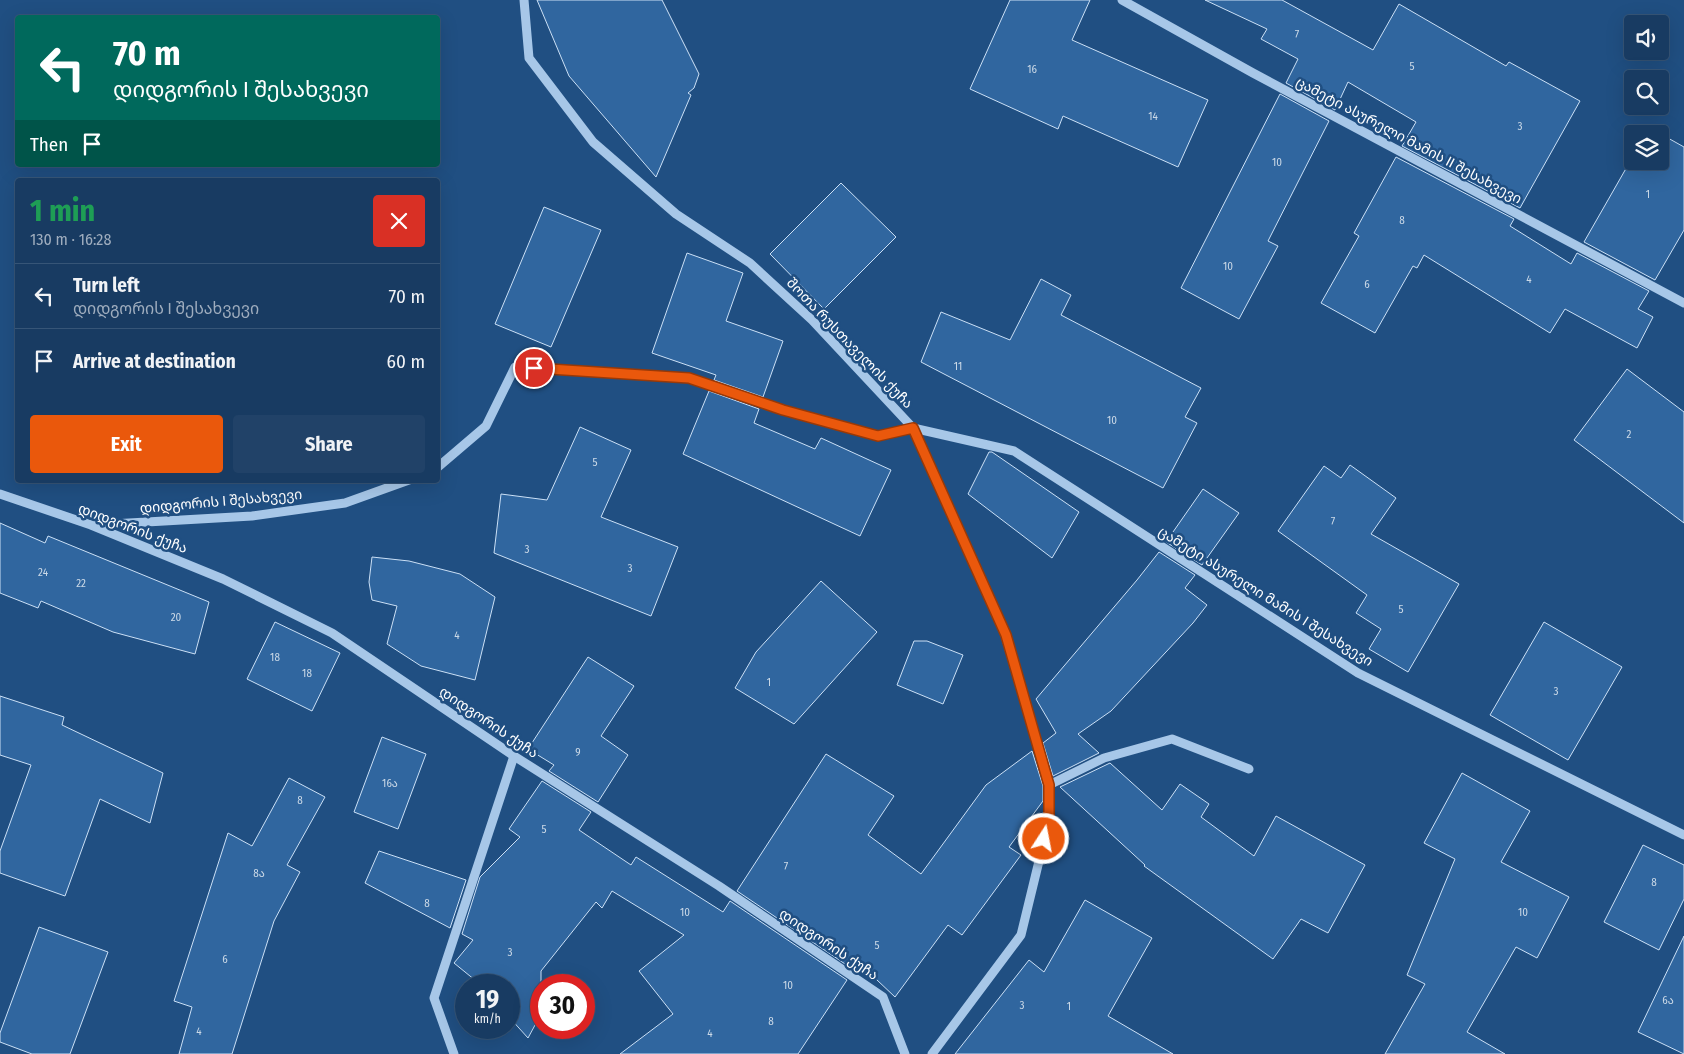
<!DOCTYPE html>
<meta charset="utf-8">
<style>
:root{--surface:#183b62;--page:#214268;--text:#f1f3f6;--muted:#9fadbe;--line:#365577;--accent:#ea580c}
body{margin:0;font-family:"Fira Sans Condensed","Noto Sans Georgian",sans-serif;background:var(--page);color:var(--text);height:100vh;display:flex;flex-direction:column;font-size:19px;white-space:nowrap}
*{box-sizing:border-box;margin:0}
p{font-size:16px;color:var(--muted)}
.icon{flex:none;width:28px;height:28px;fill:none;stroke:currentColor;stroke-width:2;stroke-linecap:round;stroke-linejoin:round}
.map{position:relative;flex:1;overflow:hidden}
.sheet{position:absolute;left:15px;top:178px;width:425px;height:305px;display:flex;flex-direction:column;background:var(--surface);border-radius:5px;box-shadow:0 5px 20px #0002,0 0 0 1px var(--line)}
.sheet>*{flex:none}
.guide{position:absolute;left:15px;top:15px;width:425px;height:152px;border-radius:5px;box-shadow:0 5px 20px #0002,0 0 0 1px var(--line);background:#00695c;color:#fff;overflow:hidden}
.buttons{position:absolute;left:1624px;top:15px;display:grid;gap:10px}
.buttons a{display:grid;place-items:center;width:45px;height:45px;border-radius:5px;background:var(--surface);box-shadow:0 5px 20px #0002,0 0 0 1px var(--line);font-size:25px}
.speed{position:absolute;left:455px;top:974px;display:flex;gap:10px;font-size:25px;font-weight:700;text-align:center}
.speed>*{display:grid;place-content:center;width:65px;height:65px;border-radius:50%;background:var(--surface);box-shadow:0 5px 20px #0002,0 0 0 1px var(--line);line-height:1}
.speed small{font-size:12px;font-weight:400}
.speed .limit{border:8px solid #d22;background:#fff;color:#111}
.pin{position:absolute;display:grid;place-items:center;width:42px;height:42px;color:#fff;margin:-21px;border:2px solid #fff;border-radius:50%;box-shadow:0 1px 5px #0007}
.me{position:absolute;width:55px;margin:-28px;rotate:11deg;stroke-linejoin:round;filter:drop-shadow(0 0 4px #0008)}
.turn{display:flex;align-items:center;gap:18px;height:105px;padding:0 15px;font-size:22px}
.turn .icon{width:65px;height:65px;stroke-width:2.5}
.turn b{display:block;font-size:35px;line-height:42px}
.then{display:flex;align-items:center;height:48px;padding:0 15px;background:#0003;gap:10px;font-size:19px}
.round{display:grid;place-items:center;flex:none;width:52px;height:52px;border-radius:5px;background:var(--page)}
.overview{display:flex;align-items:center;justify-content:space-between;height:85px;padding:0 15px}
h1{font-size:30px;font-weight:700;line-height:38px;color:#1e9e55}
.primary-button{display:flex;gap:10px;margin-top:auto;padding:10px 15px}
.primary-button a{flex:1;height:58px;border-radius:5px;background:var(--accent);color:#fff;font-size:20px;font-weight:700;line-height:58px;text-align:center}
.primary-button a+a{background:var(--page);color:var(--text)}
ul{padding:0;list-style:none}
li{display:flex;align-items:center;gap:15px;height:65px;padding:0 15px;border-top:1px solid var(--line)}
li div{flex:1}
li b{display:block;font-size:19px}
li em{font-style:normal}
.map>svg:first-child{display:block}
</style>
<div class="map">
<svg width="1684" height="1054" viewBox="0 0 1684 1054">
<rect width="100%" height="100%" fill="#204f82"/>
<g fill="#30669f" stroke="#cbe0f6">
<path d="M537,0H662L699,74L694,88L688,93L691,95L656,177L569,76Z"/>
<path d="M1010,0H1090L1072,40L1208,100L1178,167L1063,116L1058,129L970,89Z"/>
<path d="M1205,0H1282L1373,50L1399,4L1506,66L1509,62L1580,101L1520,208L1402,146L1416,122L1348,82L1335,110L1286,83L1298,59L1261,39L1267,29Z"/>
<path d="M1280,94L1329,121L1268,241L1278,246L1239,319L1181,288Z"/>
<path d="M1650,128L1684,147V230L1655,280L1584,242L1632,158V161H1660V134H1647Z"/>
<path d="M1396,157L1514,219L1510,226L1571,264L1577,253L1649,291L1638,309L1653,317L1637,348L1565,309L1550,333L1424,255L1417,268L1413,266L1375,333L1321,303L1359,236L1354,233Z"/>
<path d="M841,183L896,237L824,309L770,254Z"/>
<path d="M544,207L601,230L551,347L495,324Z"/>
<path d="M687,253L743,273L726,321L783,341L763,397L714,380L716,375L652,353Z"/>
<path d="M1041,279L1071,295L1061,315L1201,388L1185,417L1197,423L1163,488L921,362L941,312L1010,340Z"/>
<path d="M1627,369L1684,412V523L1574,440Z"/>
<path d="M709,391L759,409L754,423L815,449L821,438L891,470L860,536L683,454Z"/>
<path d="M580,427L631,450L601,517L678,547L651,616L494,553L501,494L547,500Z"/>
<path d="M989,452H992L1079,512L1052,558L968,494Z"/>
<path d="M1350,465L1396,498L1371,534L1459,584L1408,672L1369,649L1381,629L1356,613L1367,595L1278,531L1324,466L1341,478Z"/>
<path d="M1203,489L1239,513L1202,565L1166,542Z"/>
<path d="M0,523L45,543L48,536L209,602L195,654L113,632L41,601L38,608L0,593Z"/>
<path d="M1159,552L1195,575L1185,588L1207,605L1193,623L1111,711L1078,734L1099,753L1053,776L1043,743L1056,733L1036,699L1137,580Z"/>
<path d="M372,557L409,561L460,574L495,597L475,680L421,666L387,644L397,606L372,600L369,582Z"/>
<path d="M821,581L877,632L794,724L735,688L756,652Z"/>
<path d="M275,622L340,653L312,711L247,679Z"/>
<path d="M1544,622L1622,667L1568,760L1490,715Z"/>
<path d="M914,641H927L963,655L943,704L897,685Z"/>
<path d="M588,657L634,686L601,736L628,755L598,802L549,771L554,765L528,749Z"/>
<path d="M0,696L64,717L62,725L163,773L150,823L100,799L65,896L0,873V851L31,765L0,755Z"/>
<path d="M382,737L426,754L398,829L354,812Z"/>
<path d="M1032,751L1043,786V801L1009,847L1021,855L962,935L948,925L895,997L859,963L854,970L737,891L826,754L894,796L868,835L921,874L986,785Z"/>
<path d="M1110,763L1162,810L1180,784L1209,804L1201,817L1254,856L1276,816L1365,865L1328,933L1301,919L1273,959L1144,866L1145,865L1060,787Z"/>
<path d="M1462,773L1530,811L1501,862L1569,897L1537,958L1516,947L1467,1032L1505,1054H1385L1425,984L1407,975L1455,859L1424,843Z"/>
<path d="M289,778L325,797L287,865L300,872L274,921L232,1054H179L192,1007L174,1001L228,833L252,846Z"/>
<path d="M542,781L591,812L579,830L631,865L636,857L723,912L730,901L847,980L798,1054H620L673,1014L639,971L684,935L612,891L602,908L596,902L541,971V1014L528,1038L509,1017V985H481L454,963L473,940L462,934L480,877L520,837L509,829Z"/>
<path d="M1643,845L1684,865V899L1659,950L1604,922Z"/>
<path d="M379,851L466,880L450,928L365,883Z"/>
<path d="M1085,900L1152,938L1108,1016L1173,1054H955L1029,960L1044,972Z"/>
<path d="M39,927L108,952L70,1054H32L0,1042V1033Z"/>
<path d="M1684,936V1054L1638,1032Z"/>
</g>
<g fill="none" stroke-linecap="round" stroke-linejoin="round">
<g stroke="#a7c7e8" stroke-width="9">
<path d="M524,0L529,58L593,142L676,214L750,263L812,320L913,428L1005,635L1049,785V820L1021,935L932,1054"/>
<path d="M1122,0L1253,73L1684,303"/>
<path d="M438,467L486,426L515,367L689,378L783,410L878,436L913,428L1014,451L1358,673L1684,835"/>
<path d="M0,494L91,525L223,579L332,633L514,756L719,886L883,997L905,1054"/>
<path d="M94,525L252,516L345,503L409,480"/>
<path d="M1049,785L1104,758L1172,739L1249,769"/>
<path d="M454,1054L434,998L514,756"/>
</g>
</g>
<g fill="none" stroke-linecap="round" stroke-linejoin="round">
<defs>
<path id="route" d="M534,368L689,378L783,410L878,436L913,428L1006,635L1049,785V820L1044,839"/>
</defs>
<use href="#route" stroke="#983908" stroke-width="12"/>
<use href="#route" stroke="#ea580c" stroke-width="9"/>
</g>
<g text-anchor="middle" stroke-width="5" stroke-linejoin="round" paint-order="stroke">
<g font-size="11" fill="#cbd9e7">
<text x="1297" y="38">7</text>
<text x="1412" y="70">5</text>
<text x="1032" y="73">16</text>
<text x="1153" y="120">14</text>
<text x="1520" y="130">3</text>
<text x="1277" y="166">10</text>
<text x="1648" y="198">1</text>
<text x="1402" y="224">8</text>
<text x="1228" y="270">10</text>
<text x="1529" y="283">4</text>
<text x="1367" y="288">6</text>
<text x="958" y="370">11</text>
<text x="1112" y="424">10</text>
<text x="1629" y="438">2</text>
<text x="595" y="466">5</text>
<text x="1333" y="525">7</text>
<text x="527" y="553">3</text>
<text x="630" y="572">3</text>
<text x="43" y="576">24</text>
<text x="81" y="587">22</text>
<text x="1401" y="613">5</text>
<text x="176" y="621">20</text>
<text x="457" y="639">4</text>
<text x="275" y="661">18</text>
<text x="307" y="677">18</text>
<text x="769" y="686">1</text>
<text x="1556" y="695">3</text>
<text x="578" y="756">9</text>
<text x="390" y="787">16ა</text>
<text x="300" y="804">8</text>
<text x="544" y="833">5</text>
<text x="786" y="870">7</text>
<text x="259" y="877">8ა</text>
<text x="1654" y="886">8</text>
<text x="427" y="907">8</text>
<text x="685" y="916">10</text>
<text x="1523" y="916">10</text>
<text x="877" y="949">5</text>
<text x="510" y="956">3</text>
<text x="225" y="963">6</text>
<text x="788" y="989">10</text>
<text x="1668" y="1004">6ა</text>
<text x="1022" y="1009">3</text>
<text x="1069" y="1010">1</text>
<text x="771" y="1025">8</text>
<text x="199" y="1035">4</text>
<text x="710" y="1037">4</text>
</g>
<g font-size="14" fill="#fff" stroke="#204f82">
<text transform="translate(1409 140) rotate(28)" y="5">ცამეტი ასურელი მამის II შესახვევი</text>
<text transform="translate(850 343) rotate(46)" y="5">შოთა რუსთაველის ქუჩა</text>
<text transform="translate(221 501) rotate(-5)" y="5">დიდგორის I შესახვევი</text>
<text transform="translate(133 528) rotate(21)" y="5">დიდგორის ქუჩა</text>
<text transform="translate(1266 596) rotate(32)" y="5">ცამეტი ასურელი მამის I შესახვევი</text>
<text transform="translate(489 722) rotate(34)" y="5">დიდგორის ქუჩა</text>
<text transform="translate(829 944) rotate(34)" y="5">დიდგორის ქუჩა</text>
</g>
</g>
</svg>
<div class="buttons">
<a><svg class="icon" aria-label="sound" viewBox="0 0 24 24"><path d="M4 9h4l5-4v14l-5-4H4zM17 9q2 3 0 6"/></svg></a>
<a><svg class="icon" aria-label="search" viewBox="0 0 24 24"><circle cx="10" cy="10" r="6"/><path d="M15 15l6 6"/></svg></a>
<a><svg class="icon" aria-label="layers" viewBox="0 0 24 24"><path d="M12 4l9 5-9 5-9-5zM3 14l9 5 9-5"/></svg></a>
</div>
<div class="speed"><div>19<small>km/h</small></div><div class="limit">30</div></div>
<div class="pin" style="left:534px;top:368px;background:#d93025"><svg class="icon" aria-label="arrive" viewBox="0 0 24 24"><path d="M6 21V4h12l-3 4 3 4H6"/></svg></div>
<svg class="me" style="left:1044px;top:839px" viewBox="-20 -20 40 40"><circle r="17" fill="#ea580c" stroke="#fff" stroke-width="3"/><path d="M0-11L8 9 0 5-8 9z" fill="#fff"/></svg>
<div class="guide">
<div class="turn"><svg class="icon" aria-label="left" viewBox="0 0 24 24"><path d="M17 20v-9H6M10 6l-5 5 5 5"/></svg><div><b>70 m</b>დიდგორის I შესახვევი</div></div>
<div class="then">Then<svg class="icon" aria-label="arrive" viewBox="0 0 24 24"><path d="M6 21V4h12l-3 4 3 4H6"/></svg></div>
</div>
<section class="sheet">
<div class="overview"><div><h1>1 min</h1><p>130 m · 16:28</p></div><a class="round" style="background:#d93025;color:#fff"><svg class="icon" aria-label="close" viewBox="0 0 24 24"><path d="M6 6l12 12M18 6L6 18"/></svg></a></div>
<ul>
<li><svg class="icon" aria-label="left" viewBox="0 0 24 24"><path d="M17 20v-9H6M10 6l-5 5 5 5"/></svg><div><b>Turn left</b><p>დიდგორის I შესახვევი</p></div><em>70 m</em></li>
<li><svg class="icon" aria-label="arrive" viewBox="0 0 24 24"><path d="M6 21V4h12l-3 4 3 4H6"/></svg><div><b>Arrive at destination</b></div><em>60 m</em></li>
</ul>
<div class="primary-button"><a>Exit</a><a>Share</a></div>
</section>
</div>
